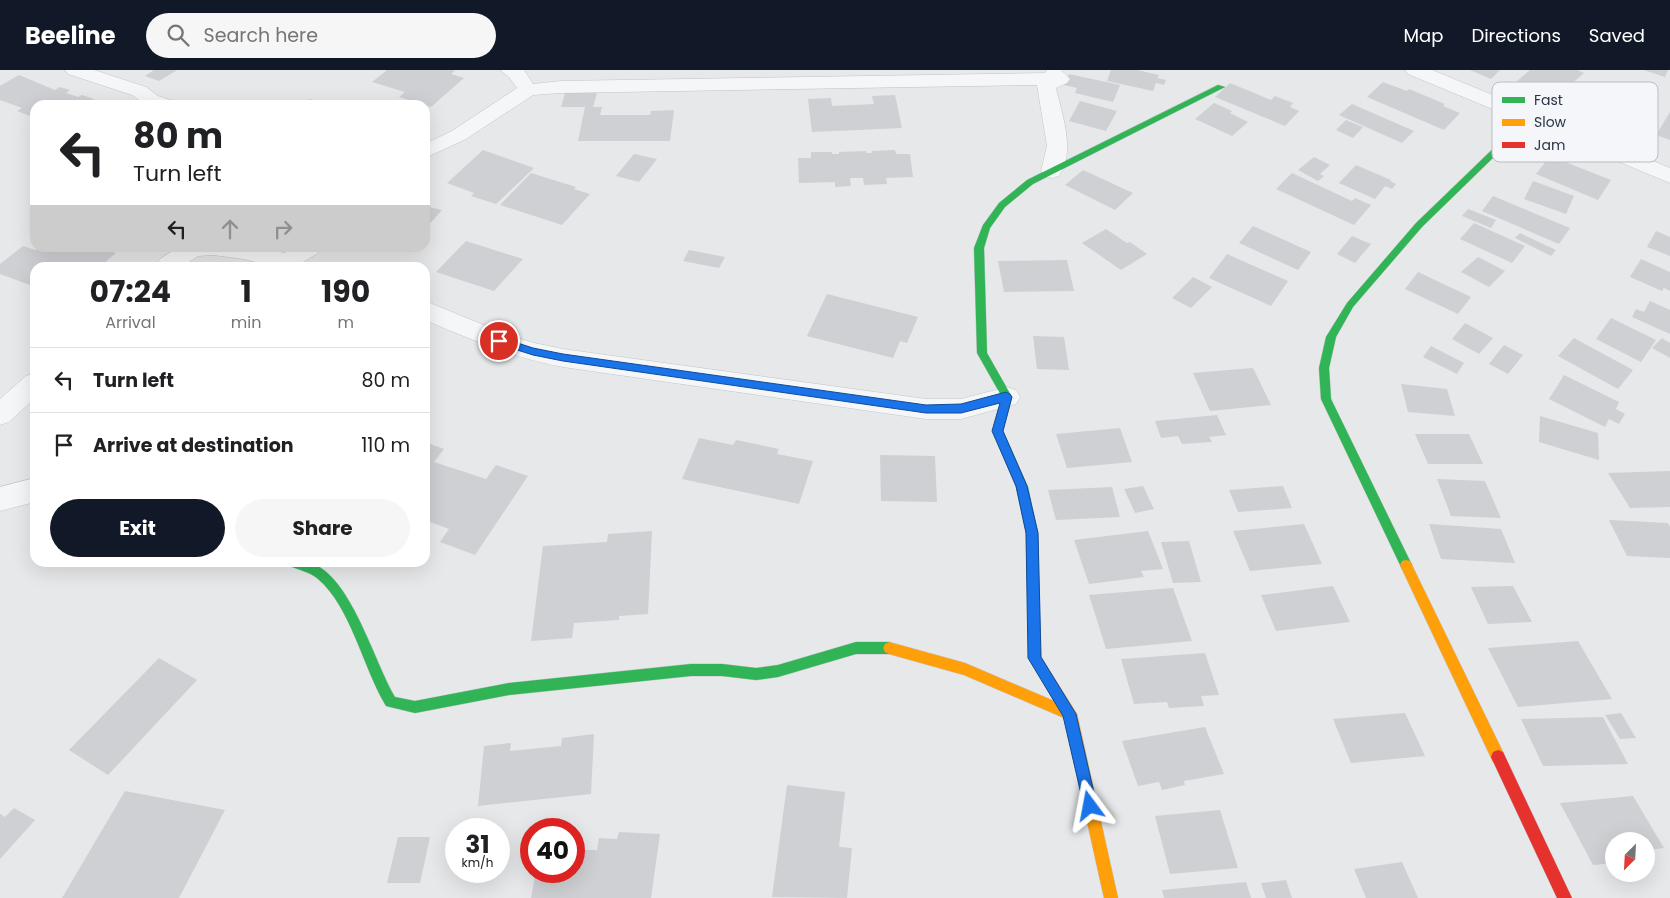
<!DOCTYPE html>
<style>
:root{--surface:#fff;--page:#f6f6f6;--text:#202124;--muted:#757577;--line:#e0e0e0;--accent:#111827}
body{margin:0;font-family:Poppins,sans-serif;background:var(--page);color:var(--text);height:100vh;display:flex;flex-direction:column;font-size:19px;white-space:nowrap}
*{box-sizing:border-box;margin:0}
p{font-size:16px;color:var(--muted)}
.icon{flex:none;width:28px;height:28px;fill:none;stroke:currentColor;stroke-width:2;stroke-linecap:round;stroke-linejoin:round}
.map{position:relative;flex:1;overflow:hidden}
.panel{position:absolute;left:30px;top:192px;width:400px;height:305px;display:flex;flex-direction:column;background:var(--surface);border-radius:15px;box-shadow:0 5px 20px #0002}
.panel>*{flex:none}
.hud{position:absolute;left:30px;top:30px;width:400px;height:152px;border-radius:15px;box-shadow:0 5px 20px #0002;background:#fff;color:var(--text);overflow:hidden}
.needle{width:32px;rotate:204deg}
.buttons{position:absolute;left:1605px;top:762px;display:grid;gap:10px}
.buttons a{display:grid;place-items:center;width:50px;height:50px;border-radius:50%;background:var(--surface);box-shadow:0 5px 20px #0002;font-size:25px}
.speed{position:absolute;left:445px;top:748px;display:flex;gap:10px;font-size:25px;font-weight:700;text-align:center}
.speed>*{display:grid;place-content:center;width:65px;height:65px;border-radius:50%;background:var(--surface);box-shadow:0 5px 20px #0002;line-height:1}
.speed small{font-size:12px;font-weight:400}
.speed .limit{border:8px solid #d22;background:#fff;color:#111}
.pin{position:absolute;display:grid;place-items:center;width:42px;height:42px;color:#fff;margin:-21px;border:2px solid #fff;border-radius:50%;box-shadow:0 1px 5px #0007}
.me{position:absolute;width:55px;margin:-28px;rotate:347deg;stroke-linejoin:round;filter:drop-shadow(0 0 4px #0008)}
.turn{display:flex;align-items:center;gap:18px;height:105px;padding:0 20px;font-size:22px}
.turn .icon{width:65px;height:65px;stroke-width:2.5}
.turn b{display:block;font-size:35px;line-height:42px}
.lanes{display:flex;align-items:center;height:48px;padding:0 20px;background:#0003;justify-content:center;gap:25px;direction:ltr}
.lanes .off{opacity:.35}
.eta{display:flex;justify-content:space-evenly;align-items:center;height:85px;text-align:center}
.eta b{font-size:30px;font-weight:700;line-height:35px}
.button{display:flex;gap:10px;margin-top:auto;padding:10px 20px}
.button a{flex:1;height:58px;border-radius:30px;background:var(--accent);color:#fff;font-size:20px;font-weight:700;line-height:58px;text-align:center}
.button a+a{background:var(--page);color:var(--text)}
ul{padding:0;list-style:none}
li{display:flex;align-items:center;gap:15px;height:65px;padding:0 20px;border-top:1px solid var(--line)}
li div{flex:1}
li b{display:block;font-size:19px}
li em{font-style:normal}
header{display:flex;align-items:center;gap:30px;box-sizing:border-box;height:70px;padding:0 25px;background:var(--accent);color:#fff}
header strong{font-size:24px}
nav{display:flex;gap:28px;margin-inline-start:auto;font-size:18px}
.search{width:350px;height:45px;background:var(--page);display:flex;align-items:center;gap:12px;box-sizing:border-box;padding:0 18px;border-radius:28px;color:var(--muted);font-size:19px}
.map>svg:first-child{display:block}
</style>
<header>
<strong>Beeline</strong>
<div class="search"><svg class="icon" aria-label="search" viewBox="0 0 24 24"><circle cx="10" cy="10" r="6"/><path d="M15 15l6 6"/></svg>Search here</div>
<nav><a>Map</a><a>Directions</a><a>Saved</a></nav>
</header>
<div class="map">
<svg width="1670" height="828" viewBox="0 0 1670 828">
<rect width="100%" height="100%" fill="#e6e8ea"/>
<g fill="#ced0d3">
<path d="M154,0H177L159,11L145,6Z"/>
<path d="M387,0H452L455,1L451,4L464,8L431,37L399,27L405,22L372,12Z"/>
<path d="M1111,0H1137L1159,5L1157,8L1166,10L1164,15L1156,13L1153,21L1107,11Z"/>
<path d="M1470,0H1500L1491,9Z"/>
<path d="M1530,0H1577L1584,3L1555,28L1517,11Z"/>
<path d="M1644,0H1668L1665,7Z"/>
<path d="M1069,4L1120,15L1113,32L1075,23L1077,18L1064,15Z"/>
<path d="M19,5L55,20L60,17L70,20L66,23L78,27L82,25L94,29L85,35H35V44L30,46L17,41L22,38L0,30V16Z"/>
<path d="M1383,12L1407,21L1409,19L1445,34L1443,36L1460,43L1444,60L1367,27Z"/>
<path d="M1230,13L1271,30L1275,26L1293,33L1290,37L1299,41L1285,56L1215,27Z"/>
<path d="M565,23H597L593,37H602L600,45H650L651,41L674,40L670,71H578L585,37H561Z"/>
<path d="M895,25L902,58L812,62L808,29L831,28L832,36L874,34L872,26Z"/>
<path d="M310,29L327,35H303Z"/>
<path d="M1080,31L1117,41L1106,61L1069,51Z"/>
<path d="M1214,33L1232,41L1230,43L1248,52L1232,66L1195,49Z"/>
<path d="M1352,34L1414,61L1402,73L1339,45Z"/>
<path d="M1670,42V70L1656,65Z"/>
<path d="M1346,50L1363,57L1353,68L1336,60Z"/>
<path d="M483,80L534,98L496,134L471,126L474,123L447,113Z"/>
<path d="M895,80L896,84H910L913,107L886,108L887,114L864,115L863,108H850L851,116L835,117V112L799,113L798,88H811V82H832V84H839V82L866,81V83H872V81Z"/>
<path d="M634,84L657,89L639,112L616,106Z"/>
<path d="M1550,86L1611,110L1598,130L1536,104Z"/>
<path d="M1314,87L1330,95L1320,104L1324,106L1318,111L1298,100Z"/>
<path d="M1356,95L1391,110L1390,111L1396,114L1392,119L1385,116L1375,129L1339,113Z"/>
<path d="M1083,100L1133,123L1115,140L1065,115Z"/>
<path d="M531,103L576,117L574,119L590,124L562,155L500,135Z"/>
<path d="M1292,103L1352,131L1355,128L1371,135L1354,155L1276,119Z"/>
<path d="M1533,111L1574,126L1566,144L1524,129Z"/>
<path d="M1493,126L1570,158L1559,174L1482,141Z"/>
<path d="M425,136L442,140L425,159Z"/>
<path d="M1468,139L1496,150L1491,158L1462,146Z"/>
<path d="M1474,153L1525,176L1512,193L1460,169Z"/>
<path d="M1253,156L1311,182L1298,200L1239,173Z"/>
<path d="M1106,159L1127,173L1130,172L1147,184L1121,200L1082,173Z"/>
<path d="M1656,161L1670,167V186L1647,177Z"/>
<path d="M1520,163L1556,180L1551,186L1515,168Z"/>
<path d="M1352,166L1371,174L1355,193L1337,184Z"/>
<path d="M466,171L523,189L494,221L436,202Z"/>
<path d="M23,176L35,180L38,178L57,180L60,178H100L116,183L98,198H35V217L0,204V194Z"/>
<path d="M689,180L725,187L719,198L683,191Z"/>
<path d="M1227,184L1288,211L1271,236L1209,208Z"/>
<path d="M1478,187L1505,201L1489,217L1461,202Z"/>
<path d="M1641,189L1670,202V221L1664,218L1662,221L1630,207Z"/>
<path d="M1067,190L1074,221L1004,222L998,191Z"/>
<path d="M1418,202L1471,227L1458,244L1405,219Z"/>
<path d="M1193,207L1212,217L1191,238L1172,228Z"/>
<path d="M827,224L918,247L907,273L900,271L893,288L807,266Z"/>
<path d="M1650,231L1670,240V264L1632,247L1636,239L1644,242Z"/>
<path d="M1611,248L1656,270L1641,292L1596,269Z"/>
<path d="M1465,253L1493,268L1479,284L1452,269Z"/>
<path d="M1033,266L1064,267L1069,300L1037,299Z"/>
<path d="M1574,268L1633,300L1618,319L1558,286Z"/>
<path d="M1662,268L1670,273V288L1652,278Z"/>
<path d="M1504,275L1523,285L1508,304L1489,294Z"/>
<path d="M1431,276L1464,293L1457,304L1423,287Z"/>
<path d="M1253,298L1271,335L1210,341L1193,303Z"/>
<path d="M1564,305L1619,332L1616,339L1625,344L1619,354L1609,349L1605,357L1549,329Z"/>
<path d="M1401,314L1447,319L1455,346L1408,342Z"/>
<path d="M1217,345L1226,365L1209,367L1212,372L1182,374L1178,366L1161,368L1155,351Z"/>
<path d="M1540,346L1598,363L1599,390L1539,372Z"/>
<path d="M1120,358L1132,392L1067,398L1056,364Z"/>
<path d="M1415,364H1469L1483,394H1428Z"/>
<path d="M699,368L733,375L736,370L779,379L777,384L813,391L799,434L682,409Z"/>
<path d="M425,372L444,379L434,392L486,409L496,395L528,406L475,485L440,472L449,459L425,450Z"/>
<path d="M880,385L935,386L937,432L881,431Z"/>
<path d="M1670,401V437L1630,438L1608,403Z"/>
<path d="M1437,409L1485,411L1501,448L1451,446Z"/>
<path d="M1143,416L1154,439L1135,443L1124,419Z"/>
<path d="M1283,416L1292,438L1238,442L1229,420Z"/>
<path d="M1112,417L1120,447L1056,450L1048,420Z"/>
<path d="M1609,450L1668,453L1670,457V488L1627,486Z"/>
<path d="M1304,454L1322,494L1250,501L1233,461Z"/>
<path d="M1429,454L1501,459L1515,493L1441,489Z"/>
<path d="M652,461L648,544L619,546V550L574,553L572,568L531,571L543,476L607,472L608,464Z"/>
<path d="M1148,461L1163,499L1141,501L1144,507L1089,514L1074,470Z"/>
<path d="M1189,471L1201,512L1173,513L1161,472Z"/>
<path d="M1333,516L1350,552L1276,561L1261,525Z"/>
<path d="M1513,516L1532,552L1488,554L1471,517Z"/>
<path d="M1173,518L1192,571L1106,579L1089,525Z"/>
<path d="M1578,571L1612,629L1518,637L1488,578Z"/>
<path d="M1205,583L1219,625L1201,626L1204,636L1169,638L1167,632L1134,634L1121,589Z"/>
<path d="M159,588L197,610L108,705L69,680Z"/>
<path d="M1405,643L1425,686L1351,693L1333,649Z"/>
<path d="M1621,643L1636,668L1620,669L1605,645Z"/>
<path d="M1603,647L1628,694L1543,696L1521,649Z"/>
<path d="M1205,657L1224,704L1184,711L1185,715L1162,720L1159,712L1138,716L1122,671Z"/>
<path d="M594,664L591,724L478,736L484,676L511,673L510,681L561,676L562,668Z"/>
<path d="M787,715L845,722L839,777L852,778L847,828L772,827Z"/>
<path d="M125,721L225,740L179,828H62Z"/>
<path d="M1633,726L1664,778L1646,780V771H1614V793L1593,795L1560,733Z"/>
<path d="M14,738L35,750L0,789V744L5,747Z"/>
<path d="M1220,740L1238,798L1170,804L1155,746Z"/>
<path d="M619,762L660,764L651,828H531L536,801H574V780H597L599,768L617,769Z"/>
<path d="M398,767H430L420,813H387Z"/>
<path d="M1402,792L1418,828H1366L1354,799Z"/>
<path d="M1286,810L1292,828H1266L1261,813Z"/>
<path d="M1246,812L1251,828H1164L1162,820Z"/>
</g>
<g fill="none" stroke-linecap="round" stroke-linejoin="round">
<defs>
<g id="street">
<path d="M65,0H94L146,17L158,26L173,31L176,35H146L132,25L68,4Z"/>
<path d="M500,0H524L533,14L561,11L1045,3L1047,0H1061L1070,9L1067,13L1056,18C1062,45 1076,81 1059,106L1052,108L1045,106L1041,101L1047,76L1037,15L561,23L533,25L466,69L425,88V74L452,61L517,18L509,7Z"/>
<path d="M1405,0H1432L1670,98V113L1408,4Z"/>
<path d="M177,178H264L284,183L293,178H321L318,183L303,192L306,198H277L244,189L213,185L198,186L180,198H154L160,189Z"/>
<path d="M425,231L508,265L534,273L563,279L926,329H961L1007,317L1016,320L1020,327L1016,334L961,349H926L563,297C514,288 470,269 425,250Z"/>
<path d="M35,303V328L9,352L0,355V329L26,306Z"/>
<path d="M35,408V432L0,441V417Z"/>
</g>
<g id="fast">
<path d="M1218,15L1225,17L1033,114L1005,137L990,158L984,178L987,283L1012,327L1003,361L1028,417L1038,463L1039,509L1037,513L1033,514L1029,513L1027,509L1026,463L1016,417L993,361L1002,327L977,283L974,178L983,155L999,133L1027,110Z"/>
<path d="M1527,46H1530L1534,48L1422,157L1353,237L1336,267L1329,298L1331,329L1412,495L1410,499L1406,500L1402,499L1321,329L1319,298L1326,267L1347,233L1416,153Z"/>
<path d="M288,492C296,492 304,491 311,493C351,506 374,592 395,627L415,631L509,613L691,594H722L756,598L778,595L856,572H889L893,574L895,578L893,582L889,584H856L778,607L756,610L722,606H691L509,625L415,643L386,636C363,598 351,537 318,509C310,502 299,500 290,496Z"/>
</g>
<g id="slow">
<path d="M1406,490L1410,491L1503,682L1505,687L1503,692L1498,694L1493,692L1400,495L1402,491Z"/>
<path d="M1033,504L1037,505L1039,509L1041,587L1077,644L1118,828H1104L1064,648L964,605L889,584L885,582L883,578L885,574L889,572L965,593L1054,631L1029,588L1027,509L1029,505Z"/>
</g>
<path id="jam" d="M1498,680L1503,682L1572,828H1557L1491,687L1493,682Z"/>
</defs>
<use href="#street" stroke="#c4c6c8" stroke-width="1"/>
<use href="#fast" stroke="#c4c6c8" stroke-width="1"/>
<use href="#slow" stroke="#c4c6c8" stroke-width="1"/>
<use href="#jam" stroke="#c4c6c8" stroke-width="1"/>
<use href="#street" fill="#f5f6f7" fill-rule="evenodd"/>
<use href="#fast" fill="#30b455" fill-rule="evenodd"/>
<use href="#slow" fill="#ff9f0a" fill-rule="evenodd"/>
<use href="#jam" fill="#e5322d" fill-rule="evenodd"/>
</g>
<path fill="#1a73e8" stroke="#114b97" d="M499,267L533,278L563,284L926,335L961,334L1006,322L1010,324L1012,327L1003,361L1027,416L1038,463L1041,587L1076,644L1097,736L1095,741L1090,743L1085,741L1063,646L1028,588L1026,463L1016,416L992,361L1000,333L961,343H926L563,291L533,285L495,273V268Z"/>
<rect x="1492" y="12" width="166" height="80" rx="8" fill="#f4f6f9" stroke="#b8bcc3" stroke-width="1"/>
<rect x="1502" y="27" width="23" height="6" fill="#30b455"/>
<rect x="1502" y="49" width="23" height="7" fill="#ff9f0a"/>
<rect x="1502" y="72" width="23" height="6" fill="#e5322d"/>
<g font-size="14" fill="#2b3445">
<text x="1534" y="35">Fast</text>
<text x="1534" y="57">Slow</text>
<text x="1534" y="80">Jam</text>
</g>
</svg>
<div class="buttons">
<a><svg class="needle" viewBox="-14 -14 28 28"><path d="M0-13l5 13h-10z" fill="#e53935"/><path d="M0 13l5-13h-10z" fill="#757577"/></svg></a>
</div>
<div class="speed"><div>31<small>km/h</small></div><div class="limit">40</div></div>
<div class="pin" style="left:499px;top:271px;background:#d93025"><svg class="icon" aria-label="arrive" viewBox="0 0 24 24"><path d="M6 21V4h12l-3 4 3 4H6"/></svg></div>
<svg class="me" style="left:1090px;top:736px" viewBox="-20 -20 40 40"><path d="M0-17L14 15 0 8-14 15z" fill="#1a73e8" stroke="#fff" stroke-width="4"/></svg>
<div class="hud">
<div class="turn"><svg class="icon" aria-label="left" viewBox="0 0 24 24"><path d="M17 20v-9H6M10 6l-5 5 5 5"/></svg><div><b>80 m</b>Turn left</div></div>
<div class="lanes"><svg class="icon" aria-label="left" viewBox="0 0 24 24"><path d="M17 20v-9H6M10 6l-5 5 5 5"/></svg><svg class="icon off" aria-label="ahead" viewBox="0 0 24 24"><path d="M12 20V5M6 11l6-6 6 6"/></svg><svg class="icon off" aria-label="right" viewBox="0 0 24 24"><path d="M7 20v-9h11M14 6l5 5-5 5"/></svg></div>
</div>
<section class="panel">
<div class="eta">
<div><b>07:24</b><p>Arrival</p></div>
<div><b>1</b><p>min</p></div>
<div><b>190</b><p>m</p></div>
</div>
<ul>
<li><svg class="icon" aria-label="left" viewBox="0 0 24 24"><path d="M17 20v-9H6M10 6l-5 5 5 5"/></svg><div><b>Turn left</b></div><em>80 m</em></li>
<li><svg class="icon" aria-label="arrive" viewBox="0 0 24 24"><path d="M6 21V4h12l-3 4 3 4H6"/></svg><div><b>Arrive at destination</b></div><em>110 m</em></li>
</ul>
<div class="button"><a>Exit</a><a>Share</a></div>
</section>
</div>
